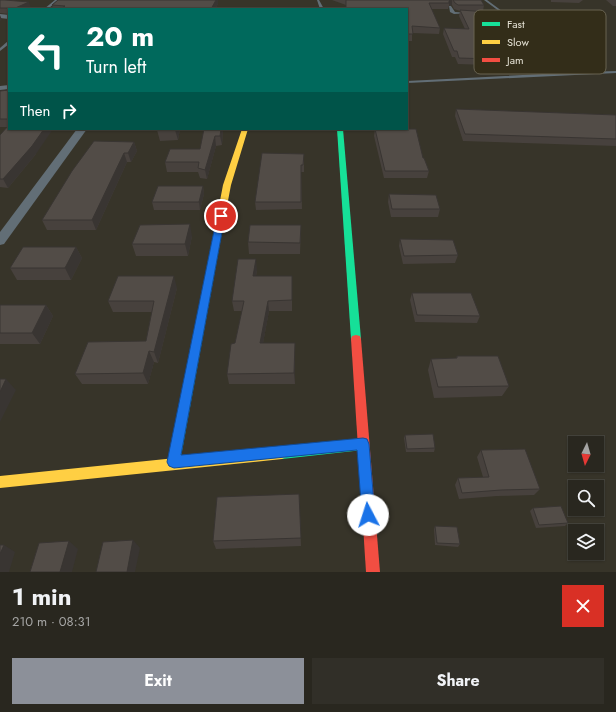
<!DOCTYPE html>
<meta charset="utf-8">
<style>
:root{--surface:#29271f;--page:#312f28;--text:#f1f3f6;--muted:#a5a5a4;--line:#45443d;--accent:#8c9099}
body{margin:0;font-family:Jost,sans-serif;background:var(--page);color:var(--text);height:100vh;display:flex;flex-direction:column;font-size:15px;white-space:nowrap}
*{box-sizing:border-box;margin:0}
p{font-size:13px;color:var(--muted)}
.icon{flex:none;width:22px;height:22px;fill:none;stroke:currentColor;stroke-width:2;stroke-linecap:round;stroke-linejoin:round}
.map{position:relative;height:572px;overflow:hidden}
.drawer{display:flex;flex-direction:column;background:var(--surface);flex:1}
.drawer>*{flex:none}
.hud{position:absolute;left:8px;top:8px;width:400px;height:122px;border-radius:0px;box-shadow:0 1px 3px #0004,0 0 0 1px var(--line);background:#00695c;color:#fff;overflow:hidden}
.needle{width:26px;rotate:185deg}
.buttons{position:absolute;left:568px;top:436px;display:grid;gap:8px}
.buttons a{display:grid;place-items:center;width:36px;height:36px;border-radius:0px;background:var(--surface);box-shadow:0 1px 3px #0004,0 0 0 1px var(--line);font-size:20px}
.pin{position:absolute;display:grid;place-items:center;width:34px;height:34px;color:#fff;margin:-17px;border:2px solid #fff;border-radius:50%;box-shadow:0 1px 4px #0007}
.me{position:absolute;width:44px;margin:-22px;rotate:355deg;stroke-linejoin:round;filter:drop-shadow(0 0 3px #0008)}
.turn{display:flex;align-items:center;gap:14px;height:84px;padding:0 12px;font-size:18px}
.turn .icon{width:52px;height:52px;stroke-width:2.5}
.turn b{display:block;font-size:28px;line-height:34px}
.then{display:flex;align-items:center;height:38px;padding:0 12px;background:#0003;gap:8px;font-size:15px}
.round{display:grid;place-items:center;flex:none;width:42px;height:42px;border-radius:0px;background:var(--page)}
.overview{display:flex;align-items:center;justify-content:space-between;height:68px;padding:0 12px}
h1{font-size:24px;font-weight:700;line-height:30px}
.button{display:flex;gap:8px;margin-top:auto;padding:8px 12px}
.button a{flex:1;height:46px;border-radius:0px;background:var(--accent);color:#fff;font-size:16px;font-weight:700;line-height:46px;text-align:center}
.button a+a{background:var(--page);color:var(--text)}
.map>svg:first-child{display:block}
</style>
<div class="map">
<svg width="616" height="572" viewBox="0 0 616 572">
<rect width="100%" height="100%" fill="#373429"/>
<g fill="none" stroke-linecap="round" stroke-linejoin="round">
<g fill="#626e76" fill-rule="evenodd">
<path d="M55,0H58L48,9H44Z"/>
<path d="M317,0H319L324,9H320Z"/>
<path d="M484,0H487L585,72L616,71V73L407,83V81L581,72Z"/>
<path d="M449,6H451L455,12L470,13L454,14L450,12Z"/>
<path d="M8,41H9V44L0,51V48Z"/>
</g>
<g fill="#626e76" fill-rule="evenodd">
<path d="M0,14L9,15V19L0,18Z"/>
<path d="M9,85V89L0,90V86Z"/>
<path d="M77,129H87L4,244L0,245V232Z"/>
</g>
<g fill="#16e098" fill-rule="evenodd">
<path d="M337,129H343L361,339L360,342L356,343L352,342L351,339Z"/>
<path d="M218,229L222,232L180,462L178,466L174,468L170,466L168,462L214,232Z"/>
<path d="M363,438L367,440L369,444L367,448L363,450L282,459L278,457L276,453L278,449L282,447Z"/>
</g>
<g fill="#ffcf43" fill-rule="evenodd">
<path d="M242,129H248L231,185L222,232L218,235L214,232L223,185Z"/>
<path d="M282,447L286,449L288,453L286,457L282,459L0,488V476Z"/>
</g>
<path fill="#f24e42" fill-rule="evenodd" d="M356,335L360,336L361,339L380,572H366L351,339L352,336Z"/>
</g>
<g fill="#47413d">
<path d="M0,0L31,8L28,9H9V14L0,13Z"/>
<path d="M58,0H218V4L215,9H53L52,5Z"/>
<path d="M332,0H481L484,5L483,11H471L512,27L539,45L537,51H517L523,60L521,66L458,64L455,57H452L443,34L444,28L465,29L459,16L460,11L454,9L452,5L449,6L448,9H431L440,28L439,34L412,33V41H407V9L346,5Z"/>
<path d="M551,0H583L579,3L551,2Z"/>
<path d="M606,0H616V6H613Z"/>
<path d="M547,17L575,29L573,35L553,34L545,23Z"/>
<path d="M9,90V129L36,154L8,188L0,187V135L8,127H0V91Z"/>
<path d="M456,109L616,115V146L463,141L455,116Z"/>
<path d="M180,129L178,140L160,141L157,130Z"/>
<path d="M223,129L222,145L216,146L207,179L200,178L198,172H167L165,162L200,149Z"/>
<path d="M375,129L423,158L429,171L427,178H384L374,136Z"/>
<path d="M134,142L137,151L131,162H127L96,230H47L42,220Z"/>
<path d="M304,161V172H301L302,209L256,210L255,202Z"/>
<path d="M203,186L204,194L200,210H154L152,202Z"/>
<path d="M389,194L440,209L438,217H391L388,202Z"/>
<path d="M301,225L300,254H249L248,242Z"/>
<path d="M192,236L188,256H136L132,244Z"/>
<path d="M400,239L458,255L455,263L403,264L399,246Z"/>
<path d="M76,247L82,258L71,280H17L10,268Z"/>
<path d="M257,270L256,276L292,286V311H269L263,343L295,354V384H229L227,374L235,343L242,311H234L232,301Z"/>
<path d="M177,288L158,363L154,362L148,384H82L75,374L146,341L152,312H113L108,301Z"/>
<path d="M412,293L480,316L477,323L415,322L410,300Z"/>
<path d="M0,305H46L53,316L40,344H0Z"/>
<path d="M457,356L509,386L502,396L434,398L428,370L431,359L456,358Z"/>
<path d="M405,435L435,448L434,452H406L404,438Z"/>
<path d="M481,450L540,489L534,495L497,496L459,499L455,485L458,478L483,477L477,457Z"/>
<path d="M299,494L301,546L216,549L213,541Z"/>
<path d="M533,508L568,523L565,526L536,528L530,511Z"/>
<path d="M435,526L460,544L458,547L435,545L434,529Z"/>
</g>
<g fill="#393532">
<path d="M216,0H218V4L215,9H211Z"/>
<path d="M450,0H452V5L449,6V1Z"/>
<path d="M29,2L31,8L28,9H13Z"/>
<path d="M0,15L2,20L0,21Z"/>
<path d="M44,129H53L36,154L8,188L3,179Z"/>
<path d="M176,129H180L178,140L175,130Z"/>
<path d="M221,129H223L222,145L220,136Z"/>
<path d="M215,136L216,146L207,179L205,170Z"/>
<path d="M134,142L137,151L131,162L128,153Z"/>
<path d="M124,153L127,162L96,230L92,220Z"/>
<path d="M203,186L204,194L200,210L199,202Z"/>
<path d="M190,224L192,236L188,256L185,244Z"/>
<path d="M76,247L82,258L71,280L65,268Z"/>
<path d="M256,259L257,270L254,287L253,276Z"/>
<path d="M174,276L177,288L158,363L154,352Z"/>
<path d="M268,301L269,311L261,354L260,343Z"/>
<path d="M46,305L53,316L40,344L32,333Z"/>
<path d="M295,343V384L294,373Z"/>
<path d="M149,351L154,362L148,384L143,373Z"/>
<path d="M6,379L16,390L0,422V392Z"/>
<path d="M133,540L140,548L135,572H127Z"/>
<path d="M69,541L78,549L72,572H60Z"/>
<path d="M4,545L15,552L9,572H0V554Z"/>
</g>
<g fill="#524c47" stroke="#393532">
<path d="M0,0H5L29,2L13,9H9V11H8L7,8H0Z"/>
<path d="M58,0H216L211,9H60L65,6L52,5Z"/>
<path d="M346,0H450L449,1V3H429L440,28L412,26L413,34H407V9H346Z"/>
<path d="M453,0H481L484,5H458L455,3Z"/>
<path d="M274,8V9H235Z"/>
<path d="M460,10L502,13L512,27H526L539,45H513L523,60L459,58L457,51H454L444,28L469,29Z"/>
<path d="M9,90V119H0V91Z"/>
<path d="M456,109L616,115V139L465,134Z"/>
<path d="M9,125V129H44L32,146L3,179H0V135Z"/>
<path d="M158,129H176L175,130H157Z"/>
<path d="M204,129H221L220,136H215L205,170L198,168L199,162H165L170,149H200Z"/>
<path d="M375,129H416L423,158H424L429,171H385Z"/>
<path d="M94,141L134,142L128,153H124L92,220H42L72,171Z"/>
<path d="M262,153L304,154L303,165H301V202H255Z"/>
<path d="M158,186H203L199,202H152Z"/>
<path d="M389,194L436,195L440,209H392Z"/>
<path d="M190,224L185,244H132L140,225Z"/>
<path d="M250,225H301L300,243L248,242Z"/>
<path d="M400,239L453,240L458,255L404,256Z"/>
<path d="M23,247H76L65,268H10Z"/>
<path d="M238,259H256L253,276H292V300L268,301L260,343H295L294,373L227,374L231,344L235,343L244,301H232Z"/>
<path d="M118,276H174L154,352L149,351L143,373L75,374L88,342L146,341L154,301H108Z"/>
<path d="M412,293H471L480,316L417,315Z"/>
<path d="M0,305H46L32,333H0Z"/>
<path d="M457,356H498L509,386L438,387L431,359L457,358Z"/>
<path d="M0,379H6L0,392Z"/>
<path d="M433,434L435,448L407,449L405,435Z"/>
<path d="M525,449L540,489L501,490L462,493L458,478L489,477L481,450Z"/>
<path d="M299,494L301,538L213,541L217,497Z"/>
<path d="M561,506L568,523L539,525L533,508Z"/>
<path d="M435,526L457,527L460,544L437,543Z"/>
<path d="M133,540L127,572H96L103,542Z"/>
<path d="M69,541L60,572H30L39,543Z"/>
<path d="M0,545H4L0,554Z"/>
</g>
<path fill="#1a73e8" stroke="#114b97" d="M221,213L225,216L181,455L363,438L367,439L369,444L375,515L373,520L368,522L364,520L362,515L357,450L174,468L169,466L167,462L217,216Z"/>
<rect x="474" y="10" width="132" height="64" rx="6" fill="#332d19" stroke="#686351" stroke-width="1"/>
<rect x="482" y="22" width="18" height="4" fill="#16e098"/>
<rect x="482" y="40" width="18" height="4" fill="#ffcf43"/>
<rect x="482" y="58" width="18" height="4" fill="#f24e42"/>
<g font-size="11" fill="#e4e1d4">
<text x="507" y="28">Fast</text>
<text x="507" y="46">Slow</text>
<text x="507" y="64">Jam</text>
</g>
</svg>
<div class="buttons">
<a><svg class="needle" viewBox="-14 -14 28 28"><path d="M0-13l5 13h-10z" fill="#e53935"/><path d="M0 13l5-13h-10z" fill="#a5a5a4"/></svg></a>
<a><svg class="icon" aria-label="search" viewBox="0 0 24 24"><circle cx="10" cy="10" r="6"/><path d="M15 15l6 6"/></svg></a>
<a><svg class="icon" aria-label="layers" viewBox="0 0 24 24"><path d="M12 4l9 5-9 5-9-5zM3 14l9 5 9-5"/></svg></a>
</div>
<div class="pin" style="left:221px;top:216px;background:#d93025"><svg class="icon" aria-label="arrive" viewBox="0 0 24 24"><path d="M6 21V4h12l-3 4 3 4H6"/></svg></div>
<svg class="me" style="left:368px;top:515px" viewBox="-20 -20 40 40"><circle r="19" fill="#fff"/><path d="M0-13L10 11 0 6-10 11z" fill="#1a73e8"/></svg>
<div class="hud">
<div class="turn"><svg class="icon" aria-label="left" viewBox="0 0 24 24"><path d="M17 20v-9H6M10 6l-5 5 5 5"/></svg><div><b>20 m</b>Turn left</div></div>
<div class="then">Then<svg class="icon" aria-label="right" viewBox="0 0 24 24"><path d="M7 20v-9h11M14 6l5 5-5 5"/></svg></div>
</div>
</div>
<section class="drawer">
<div class="overview"><div><h1>1 min</h1><p>210 m · 08:31</p></div><a class="round" style="background:#d93025;color:#fff"><svg class="icon" aria-label="close" viewBox="0 0 24 24"><path d="M6 6l12 12M18 6L6 18"/></svg></a></div>
<div class="button"><a>Exit</a><a>Share</a></div>
</section>
